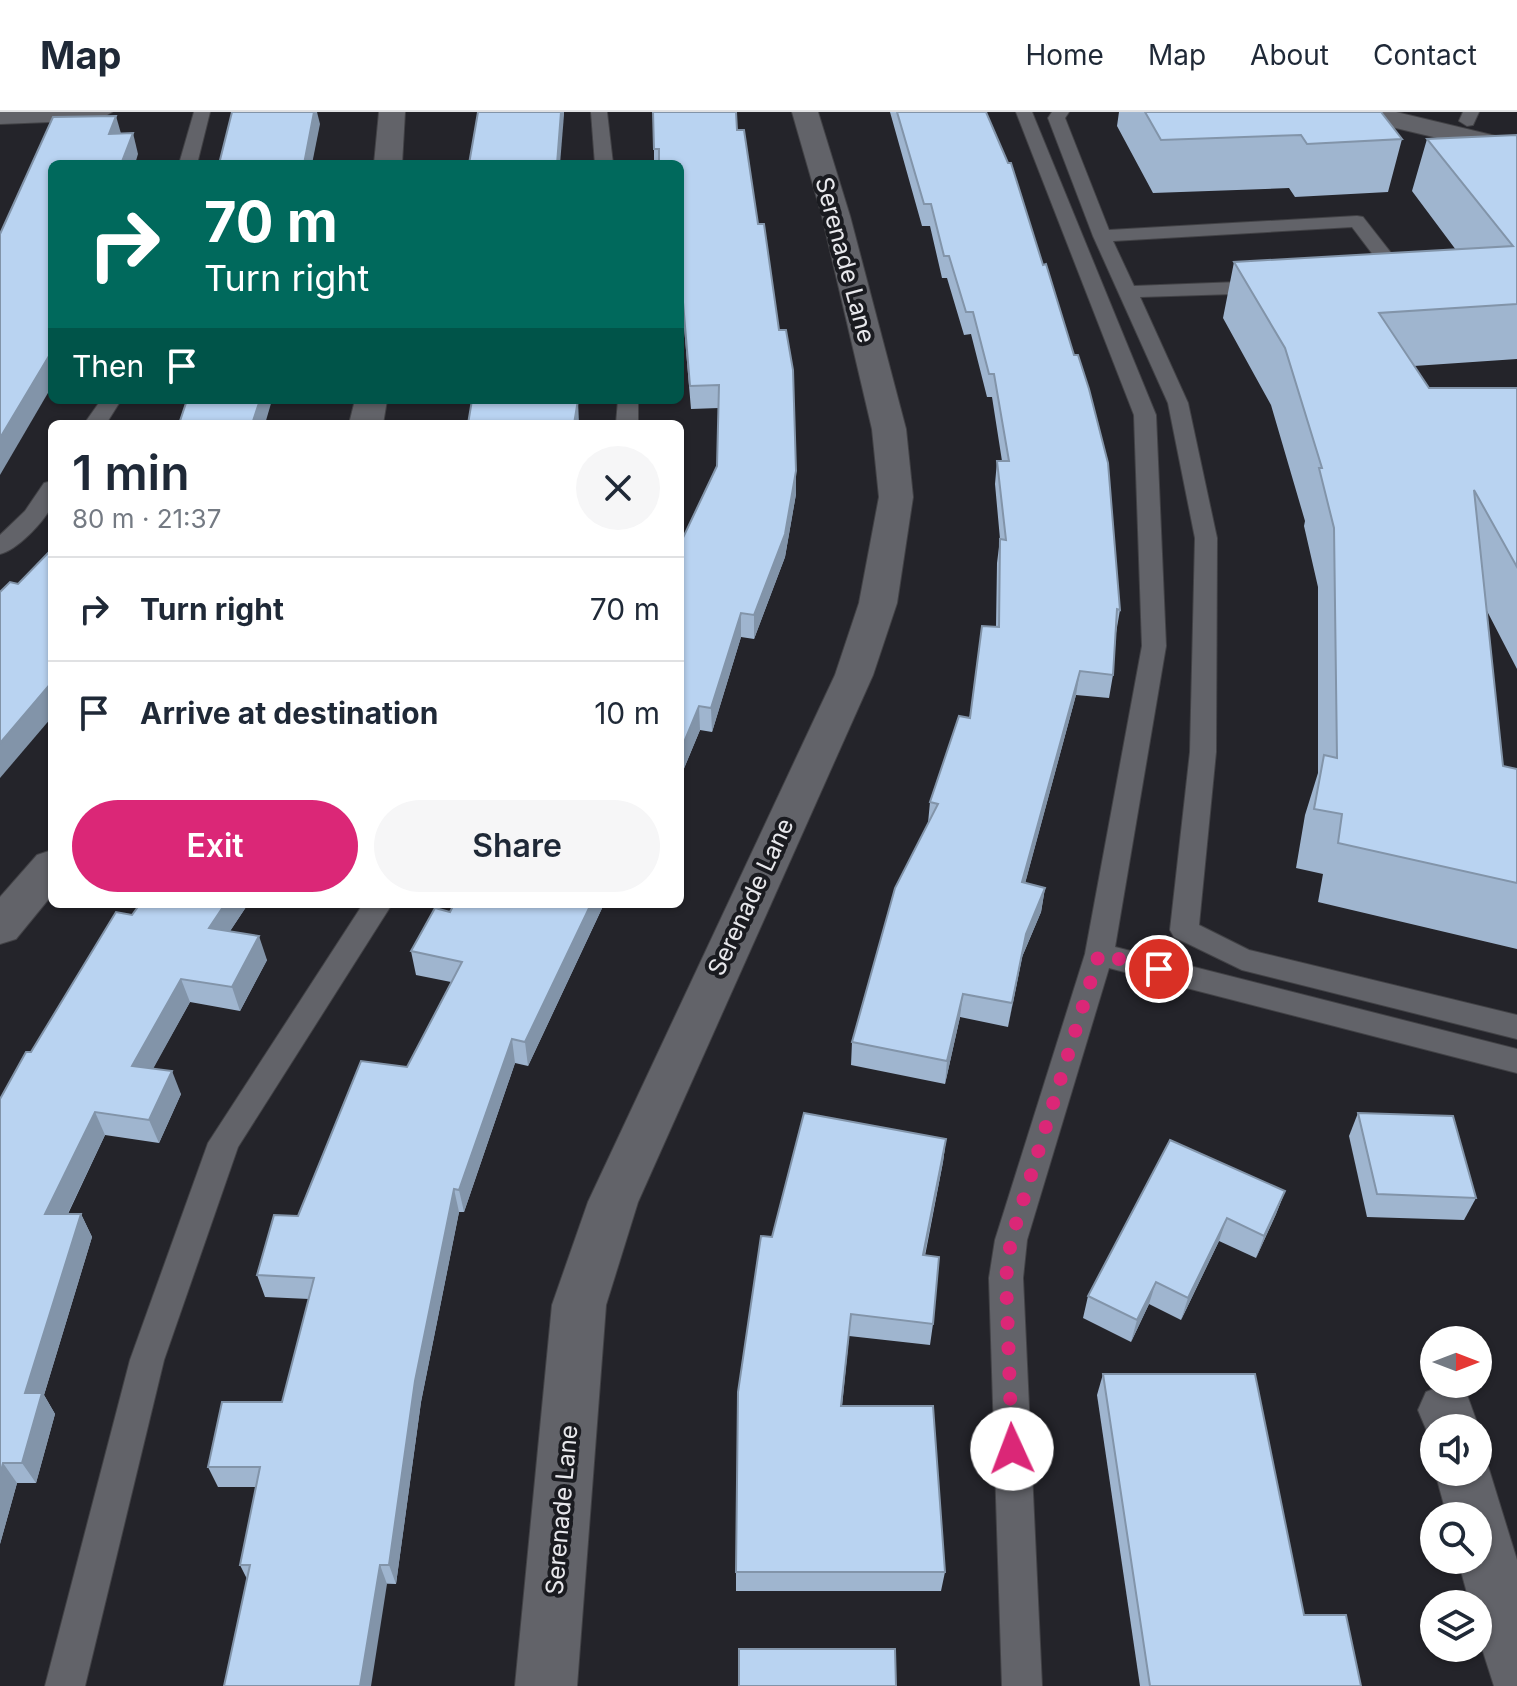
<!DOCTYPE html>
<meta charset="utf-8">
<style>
:root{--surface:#fff;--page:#f6f6f7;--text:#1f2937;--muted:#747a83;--line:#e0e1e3;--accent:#db2777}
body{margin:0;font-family:Inter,sans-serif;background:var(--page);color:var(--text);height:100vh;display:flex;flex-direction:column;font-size:30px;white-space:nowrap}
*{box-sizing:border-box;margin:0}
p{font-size:26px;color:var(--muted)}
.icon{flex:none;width:44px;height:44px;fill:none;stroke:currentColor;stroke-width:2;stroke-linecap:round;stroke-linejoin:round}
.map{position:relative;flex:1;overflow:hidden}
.sheet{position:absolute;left:48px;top:308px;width:636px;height:488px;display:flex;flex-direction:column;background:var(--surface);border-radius:12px;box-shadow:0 2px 6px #0004}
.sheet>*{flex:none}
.hud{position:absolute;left:48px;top:48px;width:636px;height:244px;border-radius:12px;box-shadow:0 2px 6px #0004;background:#00695c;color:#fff;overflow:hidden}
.needle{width:52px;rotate:90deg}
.controls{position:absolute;left:1420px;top:1214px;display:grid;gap:16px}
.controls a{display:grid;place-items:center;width:72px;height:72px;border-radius:50%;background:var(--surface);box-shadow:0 2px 6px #0004;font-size:40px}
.pin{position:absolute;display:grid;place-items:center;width:68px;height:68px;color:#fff;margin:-34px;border:4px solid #fff;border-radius:50%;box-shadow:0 2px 8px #0007}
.me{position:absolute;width:88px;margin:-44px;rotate:358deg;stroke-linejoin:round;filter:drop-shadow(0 0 6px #0008)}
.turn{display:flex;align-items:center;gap:28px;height:168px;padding:0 24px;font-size:36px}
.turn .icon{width:104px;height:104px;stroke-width:2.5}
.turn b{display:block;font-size:56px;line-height:68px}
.then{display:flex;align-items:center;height:76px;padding:0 24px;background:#0003;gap:16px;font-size:30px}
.round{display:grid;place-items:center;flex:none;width:84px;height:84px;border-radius:42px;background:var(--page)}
.summary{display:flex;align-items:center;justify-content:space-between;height:136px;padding:0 24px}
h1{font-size:48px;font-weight:600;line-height:60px}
.cta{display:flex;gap:16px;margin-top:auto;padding:16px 24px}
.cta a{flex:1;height:92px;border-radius:48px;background:var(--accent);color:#fff;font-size:32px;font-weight:600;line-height:92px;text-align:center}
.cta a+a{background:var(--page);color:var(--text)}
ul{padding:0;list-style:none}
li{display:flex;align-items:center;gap:24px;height:104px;padding:0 24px;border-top:2px solid var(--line)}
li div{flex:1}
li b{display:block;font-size:30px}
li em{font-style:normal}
header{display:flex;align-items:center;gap:48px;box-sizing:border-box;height:112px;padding:0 40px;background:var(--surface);border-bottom:2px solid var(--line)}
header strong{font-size:38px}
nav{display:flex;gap:44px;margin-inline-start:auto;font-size:28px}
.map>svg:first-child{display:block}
</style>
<header>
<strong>Map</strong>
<nav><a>Home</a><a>Map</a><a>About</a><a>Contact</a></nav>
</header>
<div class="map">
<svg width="1517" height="1574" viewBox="0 0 1517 1574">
<rect width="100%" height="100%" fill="#24242a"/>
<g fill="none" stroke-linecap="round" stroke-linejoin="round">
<defs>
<g id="service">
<path d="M194,0H210L197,52H179Z"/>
<path d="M591,0H607L613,52H595Z"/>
<path d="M1016,0H1032L1156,303L1166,534L1115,835L1517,937V961L1109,856L1027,1128L1023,1166L1042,1574H1002L989,1166L995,1128L1085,842L1142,534L1134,303Z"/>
<path d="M1052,0H1069L1065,6L1109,118L1357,104L1363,105L1413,169L1403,175L1396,173L1352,115L1113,129L1134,174L1265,169L1275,175L1265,181L1140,185L1188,291L1217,426L1216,640L1199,813L1249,838L1517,903V927L1242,858L1174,825L1170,818L1190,640L1195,426L1168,291L1093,124L1048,6Z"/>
<path d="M1463,0H1479L1473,13L1467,14L1459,9Z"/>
<path d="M101,288H121L106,312H84Z"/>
<path d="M618,288H638V312H616Z"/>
<path d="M52,369C52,377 54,388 51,395C43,411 17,438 0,442V423L25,399L44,371Z"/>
<path d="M363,792H392L238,1035L164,1248L85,1574H45L130,1248L208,1031Z"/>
</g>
<g id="minor">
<path d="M379,0H405L402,52H374Z"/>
<path d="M792,0H818L850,104L906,317L913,385L897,491L873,563L638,1090L606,1193L577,1574H515L552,1193L588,1090L835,563L859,491L879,385L872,317L822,104Z"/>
<path d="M355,288H387L383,312H349Z"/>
<path d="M52,738V783L16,827L0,832V785L37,743Z"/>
<path d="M1446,1272L1466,1280L1479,1316H1434V1336L1418,1298L1426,1280Z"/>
<path d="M1478,1338L1484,1341L1517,1448V1574H1494L1478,1524V1492H1470L1458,1448H1478V1404H1447L1435,1360H1478Z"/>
</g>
<g id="tertiary">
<path d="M0,0H112L99,8L0,12Z"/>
<path d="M1350,0H1396L1517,29V45L1354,6Z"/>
</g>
</defs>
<use href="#service" stroke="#424246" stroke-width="2"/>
<use href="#minor" stroke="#424246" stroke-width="2"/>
<use href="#tertiary" stroke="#424246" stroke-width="2"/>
<use href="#service" fill="#626369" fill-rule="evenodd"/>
<use href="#minor" fill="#626369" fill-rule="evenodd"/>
<use href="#tertiary" fill="#626369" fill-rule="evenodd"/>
</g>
<g fill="#9fb5cf">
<path d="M890,0H986L1120,498L1116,521L1113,563L1109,586L1076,583L1025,771L1045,776L1041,800L1022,845L1008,915L960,905L945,972L851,953L852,930L928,711L930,690L970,606L996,515L997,451L1000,427L995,372L997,349H1002L992,285H987L971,222L964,223L947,166H942L930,114H922Z"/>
<path d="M1119,0H1381L1402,27L1388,80L1295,85L1289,76L1153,81L1117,14Z"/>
<path d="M737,18L796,382L785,445L754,527L741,525L712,620L700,618L680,666V432L717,354L719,296L691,297L680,168V52H654V37Z"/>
<path d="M1517,23V247L1414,254L1429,276H1517V557L1487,499L1503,654L1517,657V837L1318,790L1323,762L1296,756L1305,703L1318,661V475L1304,414L1305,409L1271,293L1223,206L1234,150L1456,138L1412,79L1427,27Z"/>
<path d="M140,792H248L230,819L267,848L240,899L190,890L153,956L181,982L159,1031L105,1023L68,1102H81L92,1125L44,1283L55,1302L36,1371H17L0,1432V987L31,940Z"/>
<path d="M454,792H604L528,954L515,951L464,1100H459L421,1290L396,1472L247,1467L240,1453L256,1375H218L208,1355L282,1290L309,1187L265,1185L257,1163L298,1104L407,955L451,870L416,863L411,839L450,800Z"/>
<path d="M1358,1001L1476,1086L1464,1108L1367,1105L1349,1024Z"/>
<path d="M946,1027L943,1050L925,1144L933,1212L930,1233L849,1224L842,1294L945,1460L941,1479H736V1460L772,1125Z"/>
<path d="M1170,1028L1285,1079L1276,1102L1256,1146L1219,1129L1181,1208L1149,1192L1131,1230L1083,1206L1088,1184Z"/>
<path d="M1103,1262L1304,1503L1361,1574H1140L1097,1283Z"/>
</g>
<g fill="#8294a9">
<path d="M314,0H317L320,12L312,52H304Z"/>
<path d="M561,0H564V3L560,52H557Z"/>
<path d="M116,4L122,25L109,22Z"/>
<path d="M133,21L138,42L135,52H121Z"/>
<path d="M52,229V274L0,363V326Z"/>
<path d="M260,288H272L265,312H252Z"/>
<path d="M578,288L579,312H574Z"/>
<path d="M796,359V382L785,445L754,527V503Z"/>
<path d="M741,501V525L712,620L711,596Z"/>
<path d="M1080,559L1076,583L1019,794L1022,770Z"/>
<path d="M52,570V605L0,666V631Z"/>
<path d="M699,594L700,618L680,666V640Z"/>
<path d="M1045,776L1041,800L1022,845L1008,915L1026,822Z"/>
<path d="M225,792H248L217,839L209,816Z"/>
<path d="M591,792H604L528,954L525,930Z"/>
<path d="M259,824L267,848L240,899L232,875Z"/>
<path d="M181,867L190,890L142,977L132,954Z"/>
<path d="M963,882L960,905L945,972L947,949Z"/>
<path d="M512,927L515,951L464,1100L459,1078Z"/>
<path d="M172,959L181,982L159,1031L149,1008Z"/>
<path d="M95,1000L105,1023L57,1124L45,1102Z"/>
<path d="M946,1027L943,1050L920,1166L923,1143Z"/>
<path d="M454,1077L459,1100L421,1290L396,1472L389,1453L415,1269Z"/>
<path d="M1285,1079L1276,1102L1256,1146L1264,1124Z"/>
<path d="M81,1102L92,1125L44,1283L55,1302L36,1371L22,1351L25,1281Z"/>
<path d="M1227,1106L1219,1129L1181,1208L1188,1186Z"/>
<path d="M1156,1170L1149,1192L1131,1230L1137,1208Z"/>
<path d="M3,1351L17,1371L0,1432V1363Z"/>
<path d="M380,1453L387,1472L371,1574H360Z"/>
</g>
<g fill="#b9d3f1" stroke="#8294a9" stroke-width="2">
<path d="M232,0H314L304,52H219Z"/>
<path d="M478,0H561L557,52H469Z"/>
<path d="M653,0H736L737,18H744L758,112H764L779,218H786L793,258L796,359L785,422L754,503L741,501L711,596L699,594L680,640V432L717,354L719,273L690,274L680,154V52H659V37H654Z"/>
<path d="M897,0H986L1008,51H1011L1043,153L1046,152L1074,243H1078L1089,277L1108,351L1120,498L1117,497L1113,563L1080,559L1022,770L1045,776L1026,822L1012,891L963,882L947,949L852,930L895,776L938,692L930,690L959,604L970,606L982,514L999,515L1000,427L1006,428L997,349H1009L994,262H989L973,200H966L949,144H944L931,92H924Z"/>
<path d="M1145,0H1381L1402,27L1307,32L1301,23L1161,28Z"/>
<path d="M116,4L109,22L133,21L121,52H52V229L50,234H52V239L0,326V122L53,5Z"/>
<path d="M1517,23V192L1379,201L1429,276H1517V455L1474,378L1503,654L1517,657V771L1338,731L1342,702L1314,697L1324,643L1337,646L1334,416L1319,356H1322L1285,236L1234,150L1513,134L1427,27Z"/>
<path d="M187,288H260L252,312H179Z"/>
<path d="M472,288H578L574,312H468Z"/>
<path d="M52,437V570L0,631V480L10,470L18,472Z"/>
<path d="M140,792H225L209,816L259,824L232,875L181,867L132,954L172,959L149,1008L95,1000L45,1102H81L25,1281H42L22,1351H3L0,1363V987L26,940H31L116,800L132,803Z"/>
<path d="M454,792H591L525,930L512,927L459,1078L454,1077L415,1269L389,1453H380L360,1574H224L250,1453H240L260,1355H208L222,1290H282L314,1166L257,1163L274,1103L298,1104L361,949L407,955L462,850L411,839L435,796L450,800Z"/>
<path d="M804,1001L946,1027L923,1143L939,1145L933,1212L851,1202L841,1294H933L945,1460H736L738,1280L761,1124L772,1125Z"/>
<path d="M1358,1001L1453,1004L1476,1086L1377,1082Z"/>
<path d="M1170,1028L1285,1079L1264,1124L1227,1106L1188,1186L1156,1170L1137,1208L1088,1184Z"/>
<path d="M1103,1262H1255L1304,1503H1346L1361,1574H1150Z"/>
<path d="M739,1537H895L896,1574H739Z"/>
</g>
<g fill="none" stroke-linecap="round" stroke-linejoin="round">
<path stroke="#db2777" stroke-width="14" stroke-dasharray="0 25.2" d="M1012,1337L1006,1166L1011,1128L1099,842L1159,857"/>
</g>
<g text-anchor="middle" stroke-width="8" stroke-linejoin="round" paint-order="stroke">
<g font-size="24" fill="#e8e8ec" stroke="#1a1b20">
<text transform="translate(845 148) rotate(75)" y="8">Serenade Lane</text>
<text transform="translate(751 785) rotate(-65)" y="8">Serenade Lane</text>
<text transform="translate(562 1398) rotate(-85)" y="8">Serenade Lane</text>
</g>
</g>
</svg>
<div class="controls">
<a><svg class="needle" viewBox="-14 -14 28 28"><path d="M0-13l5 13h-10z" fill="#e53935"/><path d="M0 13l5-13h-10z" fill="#747a83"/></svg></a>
<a><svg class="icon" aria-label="sound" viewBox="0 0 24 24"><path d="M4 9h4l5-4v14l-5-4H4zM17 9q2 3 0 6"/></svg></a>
<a><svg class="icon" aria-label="search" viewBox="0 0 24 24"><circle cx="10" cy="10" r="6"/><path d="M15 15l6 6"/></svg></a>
<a><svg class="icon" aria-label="layers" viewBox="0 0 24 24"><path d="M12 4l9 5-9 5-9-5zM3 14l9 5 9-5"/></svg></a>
</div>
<div class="pin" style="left:1159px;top:857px;background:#d93025"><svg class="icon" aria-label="arrive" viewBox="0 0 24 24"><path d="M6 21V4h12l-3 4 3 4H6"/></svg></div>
<svg class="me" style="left:1012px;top:1337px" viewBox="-20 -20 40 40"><circle r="19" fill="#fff"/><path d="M0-13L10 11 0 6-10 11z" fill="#db2777"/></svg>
<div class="hud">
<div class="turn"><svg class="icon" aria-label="right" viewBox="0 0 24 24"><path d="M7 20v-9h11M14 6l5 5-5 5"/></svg><div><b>70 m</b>Turn right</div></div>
<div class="then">Then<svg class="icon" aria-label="arrive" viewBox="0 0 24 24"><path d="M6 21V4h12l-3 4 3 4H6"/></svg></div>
</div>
<section class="sheet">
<div class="summary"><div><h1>1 min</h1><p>80 m · 21:37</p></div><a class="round"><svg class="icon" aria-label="close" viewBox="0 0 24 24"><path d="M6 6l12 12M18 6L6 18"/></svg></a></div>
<ul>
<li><svg class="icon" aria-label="right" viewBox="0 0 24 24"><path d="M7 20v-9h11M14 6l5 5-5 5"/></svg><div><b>Turn right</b></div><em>70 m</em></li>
<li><svg class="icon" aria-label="arrive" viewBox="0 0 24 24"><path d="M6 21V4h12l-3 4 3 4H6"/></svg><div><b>Arrive at destination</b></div><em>10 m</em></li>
</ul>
<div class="cta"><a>Exit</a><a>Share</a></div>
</section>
</div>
